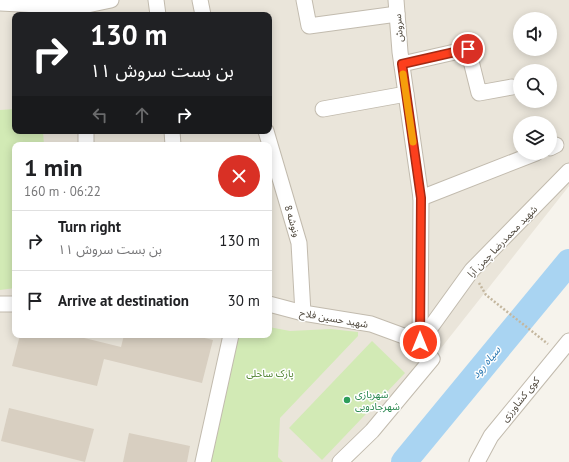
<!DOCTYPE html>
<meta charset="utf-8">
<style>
:root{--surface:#fff;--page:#f2f2f2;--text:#202124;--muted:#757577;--line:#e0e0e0}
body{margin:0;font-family:"PT Sans","Noto Sans Arabic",sans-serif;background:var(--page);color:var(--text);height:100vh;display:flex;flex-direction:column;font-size:15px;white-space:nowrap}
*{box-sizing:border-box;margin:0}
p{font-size:13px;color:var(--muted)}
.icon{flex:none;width:22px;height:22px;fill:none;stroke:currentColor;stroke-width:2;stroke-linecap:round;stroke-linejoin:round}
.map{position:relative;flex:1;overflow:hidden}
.sheet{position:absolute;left:12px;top:142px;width:260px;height:196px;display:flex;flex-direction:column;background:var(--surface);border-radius:8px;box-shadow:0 2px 10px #0003}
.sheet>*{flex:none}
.hud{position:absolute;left:12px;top:12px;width:260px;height:122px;border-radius:8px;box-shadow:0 2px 10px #0003;background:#202124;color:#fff;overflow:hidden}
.fabs{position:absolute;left:513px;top:12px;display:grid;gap:8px}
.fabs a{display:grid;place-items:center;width:44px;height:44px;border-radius:50%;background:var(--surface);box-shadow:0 2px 10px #0003;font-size:20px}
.pin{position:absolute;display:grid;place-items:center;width:34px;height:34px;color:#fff;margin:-17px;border:2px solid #fff;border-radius:50%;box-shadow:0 1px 4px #0007}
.me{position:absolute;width:44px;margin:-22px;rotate:0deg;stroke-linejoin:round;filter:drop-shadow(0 0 3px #0008)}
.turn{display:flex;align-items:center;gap:14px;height:84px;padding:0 12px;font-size:18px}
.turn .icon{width:52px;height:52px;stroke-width:2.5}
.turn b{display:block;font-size:28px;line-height:34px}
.lanes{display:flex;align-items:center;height:38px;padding:0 12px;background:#0003;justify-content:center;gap:20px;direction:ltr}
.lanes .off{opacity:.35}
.round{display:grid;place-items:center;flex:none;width:42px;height:42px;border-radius:21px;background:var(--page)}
.summary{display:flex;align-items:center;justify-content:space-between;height:68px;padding:0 12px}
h1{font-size:24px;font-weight:700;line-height:30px}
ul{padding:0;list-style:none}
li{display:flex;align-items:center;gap:12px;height:60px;padding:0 12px;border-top:1px solid var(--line)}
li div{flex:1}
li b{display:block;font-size:15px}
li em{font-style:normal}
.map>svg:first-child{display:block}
</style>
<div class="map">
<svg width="569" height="462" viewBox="0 0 569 462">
<rect width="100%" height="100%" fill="#f6f3ec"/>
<path fill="#eae5da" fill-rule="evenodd" d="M0,0H569V186L351,462H0ZM15,15H269V131H15ZM520,19H550V49H520ZM520,71H550V101H520ZM520,123H550V153H520ZM15,145H269V335H15Z"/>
<g fill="#d2eab5">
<path d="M15,109V131H43L44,145H15V288L0,290V110Z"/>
<path d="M269,327L290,331L331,329L358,332V336L280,418L278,457L283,462H211L239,335H269Z"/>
<path d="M372,341L405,373L322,460L289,428Z"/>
</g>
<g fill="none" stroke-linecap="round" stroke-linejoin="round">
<path stroke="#a9d4f2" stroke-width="26" d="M404,462L569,262"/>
</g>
<g fill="#d8cfc1">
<path d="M20,335H72L121,347L124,335H192L213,340L202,383L104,359L97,386L12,366Z"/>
<path d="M9,408L94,429L85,462L1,441Z"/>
<path d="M129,433L190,446L187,462H123Z"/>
</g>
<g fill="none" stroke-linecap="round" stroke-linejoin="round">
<defs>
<g id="minor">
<path d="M156,0L158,15"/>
<path d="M200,0L203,15"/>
<path d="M304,0L309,26L397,14"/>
<path d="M0,3L78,7L111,0"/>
<path d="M402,64L468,49L479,93L512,87"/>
<path d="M323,109L406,94"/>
<path d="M86,131V145"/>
<path d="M172,131L173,145"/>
<path d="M266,131L299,243L303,313"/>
<path d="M550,148L556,145"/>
<path d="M421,198L536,153"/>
<path d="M0,304H15"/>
<path d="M269,304L303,313L371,324L420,342L421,198L400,52L396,0"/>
<path d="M203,462L231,335"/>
<path d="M340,462L372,431L432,359L420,342L472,270L569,171"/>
<path d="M477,462L491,436L569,341"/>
</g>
</defs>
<use href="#minor" stroke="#c2bbae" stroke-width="17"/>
<path stroke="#c4b79f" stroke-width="2.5" stroke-dasharray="2 2" stroke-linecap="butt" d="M479,283L486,295L548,344"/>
<use href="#minor" stroke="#fff" stroke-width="15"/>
</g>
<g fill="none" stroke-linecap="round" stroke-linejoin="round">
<defs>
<path id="route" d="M420,342L421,198L402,64L468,49"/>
</defs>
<use href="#route" stroke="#a42913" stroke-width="10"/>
<use href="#route" stroke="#fc3f1d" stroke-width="7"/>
<path stroke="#f59e0b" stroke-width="7" d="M403,74L413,142"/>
</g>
<circle fill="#2e9e5b" stroke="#fff" stroke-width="1.5" cx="347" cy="400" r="4"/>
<g text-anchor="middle" stroke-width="3" stroke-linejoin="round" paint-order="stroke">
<g font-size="10" fill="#4b4439" stroke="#fff">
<text transform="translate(398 28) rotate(-94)" y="4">سروش</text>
<text transform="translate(293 221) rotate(73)" y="4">ونوشه 8</text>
<text transform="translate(502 241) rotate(-46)" y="4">شهید محمدرضا چمن آرا</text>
<text transform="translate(334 318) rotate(10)" y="4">شهید حسین فلاح</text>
<text transform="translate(520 399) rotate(-51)" y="4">کوی کشاورزی</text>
</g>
<g font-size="10" fill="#4a7f2a" stroke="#fff">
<text x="270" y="377">پارک ساحلی</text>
</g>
<g font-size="10" fill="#27864d" stroke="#fff" text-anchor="start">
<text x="355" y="398">شهربازی<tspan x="355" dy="12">شهرجادویی</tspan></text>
</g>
<g font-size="11" font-style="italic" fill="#2e7ab2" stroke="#fff">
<text transform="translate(486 362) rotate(-50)" y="4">سیاه رود</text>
</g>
</g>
</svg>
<div class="fabs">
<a><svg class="icon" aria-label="sound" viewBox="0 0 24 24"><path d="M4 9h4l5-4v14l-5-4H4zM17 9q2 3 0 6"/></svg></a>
<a><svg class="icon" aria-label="search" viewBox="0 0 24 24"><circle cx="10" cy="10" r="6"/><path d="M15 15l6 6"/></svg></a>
<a><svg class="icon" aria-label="layers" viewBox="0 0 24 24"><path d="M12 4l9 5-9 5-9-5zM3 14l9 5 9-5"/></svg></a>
</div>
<div class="pin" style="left:468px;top:49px;background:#d93025"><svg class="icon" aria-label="arrive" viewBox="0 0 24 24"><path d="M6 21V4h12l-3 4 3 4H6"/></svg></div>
<svg class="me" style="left:420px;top:342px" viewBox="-20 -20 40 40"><circle r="17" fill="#fc3f1d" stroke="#fff" stroke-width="3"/><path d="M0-11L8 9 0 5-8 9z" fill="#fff"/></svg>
<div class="hud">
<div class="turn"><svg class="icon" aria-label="right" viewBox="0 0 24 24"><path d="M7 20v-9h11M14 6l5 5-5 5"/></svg><div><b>130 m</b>بن بست سروش ۱۱</div></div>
<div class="lanes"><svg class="icon off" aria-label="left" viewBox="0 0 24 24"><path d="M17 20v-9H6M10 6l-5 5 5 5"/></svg><svg class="icon off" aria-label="ahead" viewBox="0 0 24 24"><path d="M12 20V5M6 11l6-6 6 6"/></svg><svg class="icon" aria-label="right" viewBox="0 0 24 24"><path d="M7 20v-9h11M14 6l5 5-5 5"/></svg></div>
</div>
<section class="sheet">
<div class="summary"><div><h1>1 min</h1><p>160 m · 06:22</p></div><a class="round" style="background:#d93025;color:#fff"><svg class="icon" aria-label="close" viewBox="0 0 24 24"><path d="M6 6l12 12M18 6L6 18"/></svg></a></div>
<ul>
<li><svg class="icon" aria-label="right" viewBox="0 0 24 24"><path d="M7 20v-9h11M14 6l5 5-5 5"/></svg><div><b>Turn right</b><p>بن بست سروش ۱۱</p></div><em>130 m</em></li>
<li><svg class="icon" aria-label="arrive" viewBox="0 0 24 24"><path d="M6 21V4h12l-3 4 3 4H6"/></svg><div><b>Arrive at destination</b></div><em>30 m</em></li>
</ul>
</section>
</div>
